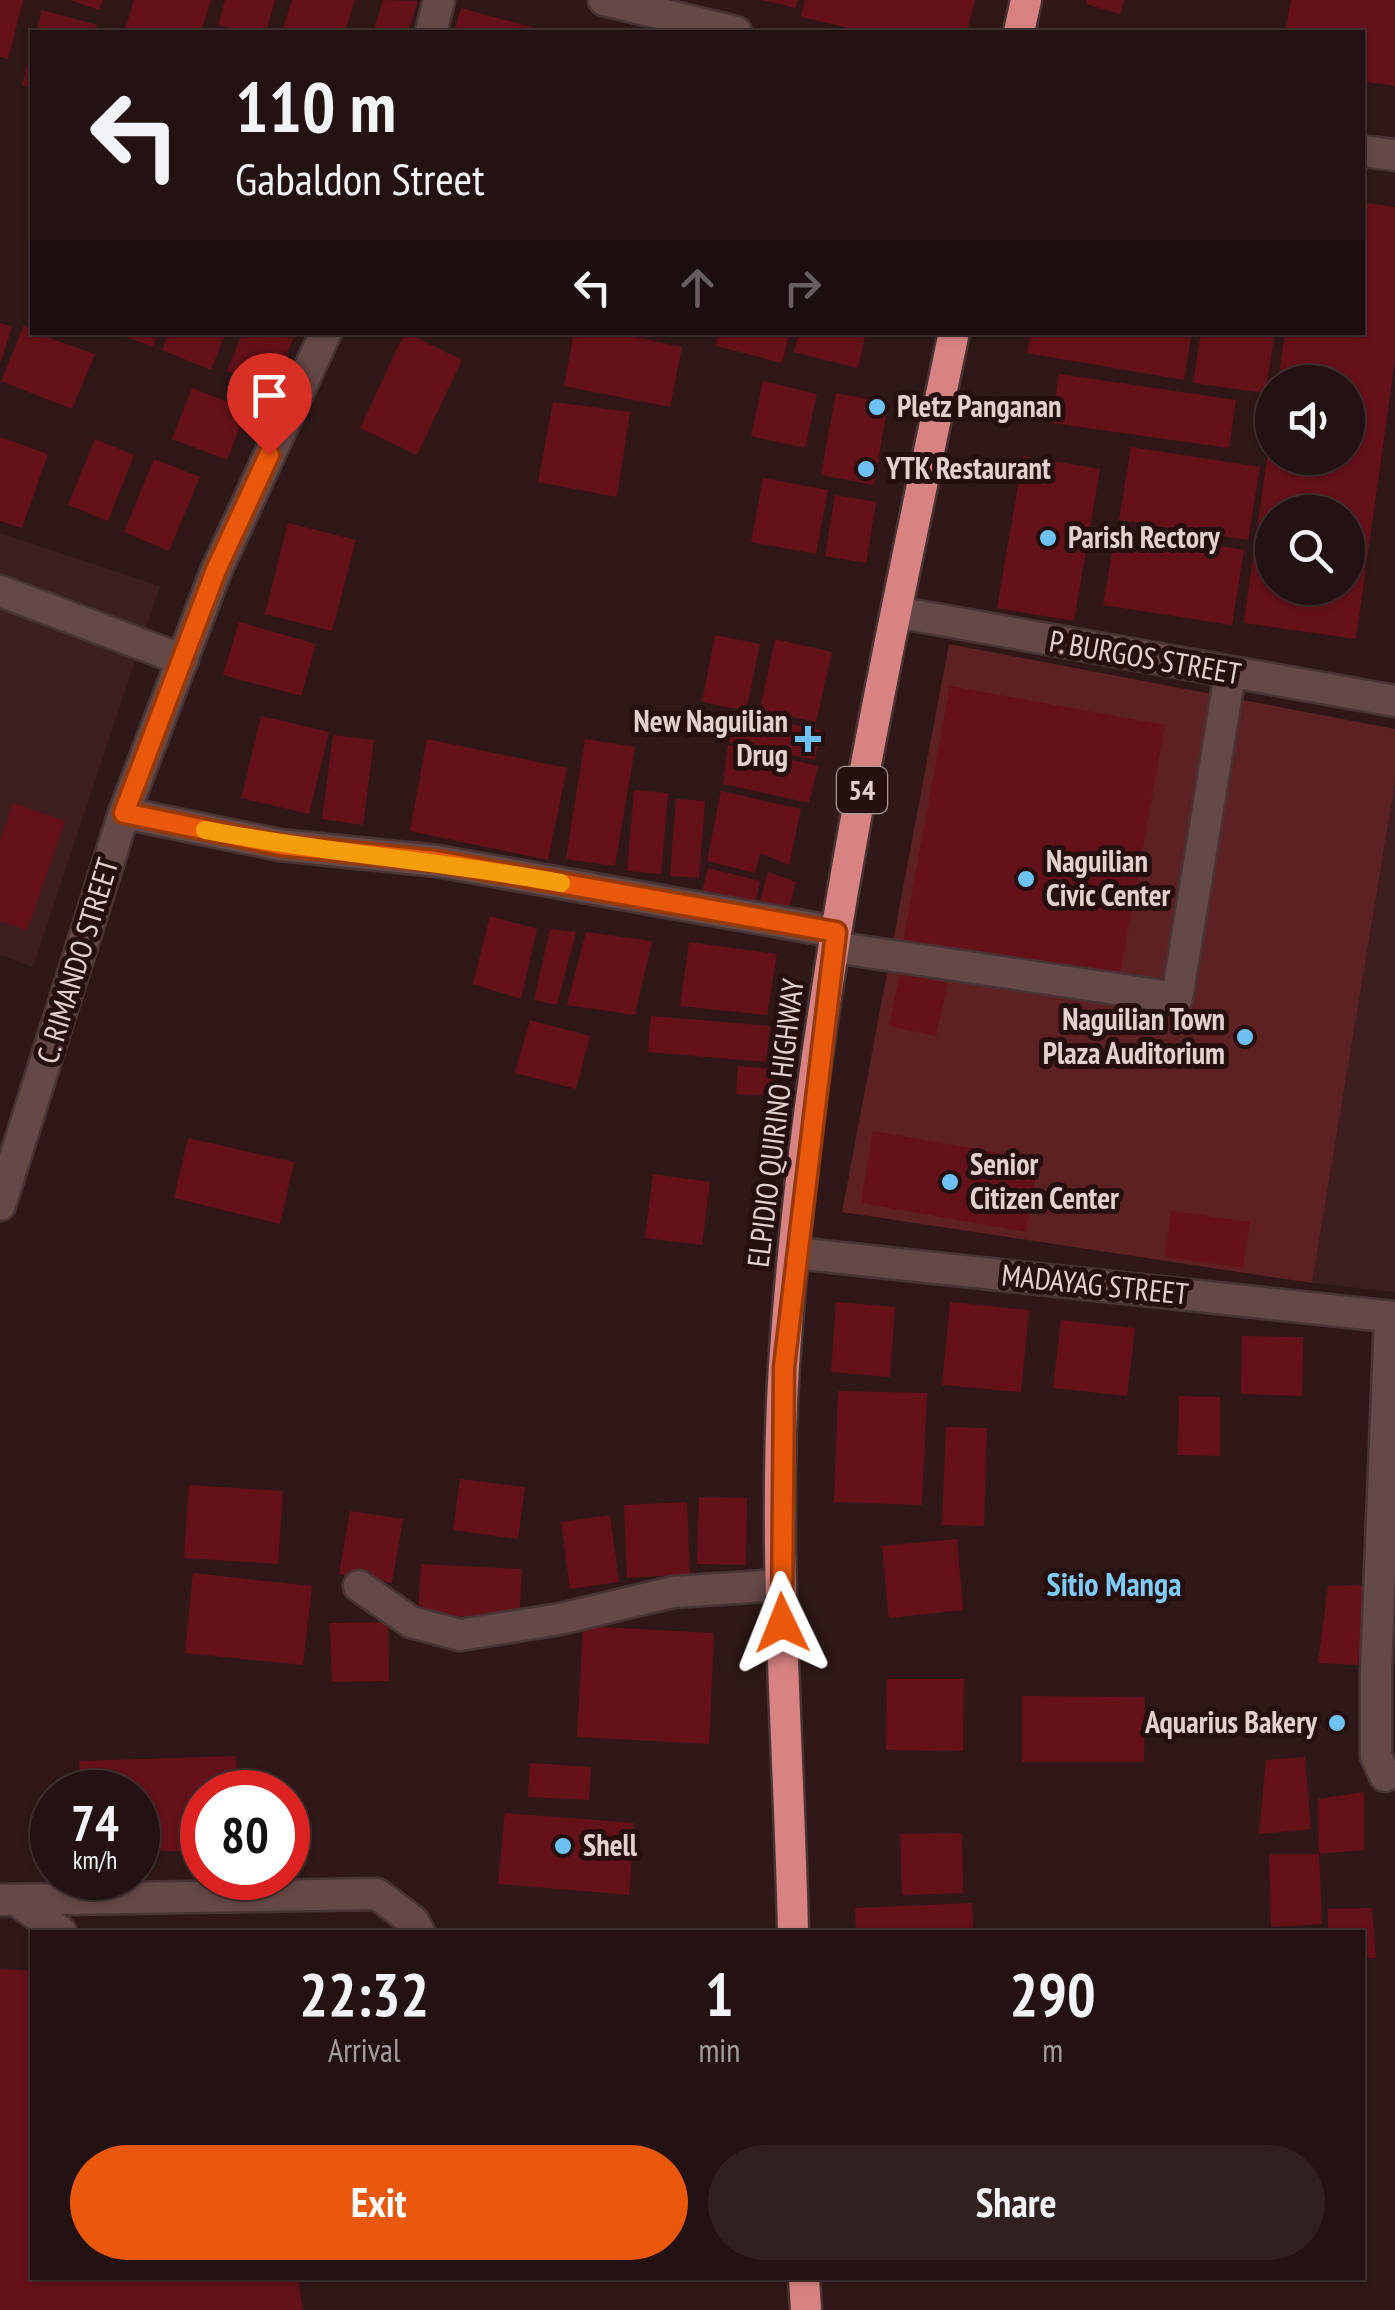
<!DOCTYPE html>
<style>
:root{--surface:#241212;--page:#302020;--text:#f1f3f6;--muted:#a39e9f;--line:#413232;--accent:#ea580c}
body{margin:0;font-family:"PT Sans Narrow",sans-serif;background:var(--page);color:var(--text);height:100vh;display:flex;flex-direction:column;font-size:38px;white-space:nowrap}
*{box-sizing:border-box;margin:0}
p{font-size:32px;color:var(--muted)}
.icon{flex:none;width:55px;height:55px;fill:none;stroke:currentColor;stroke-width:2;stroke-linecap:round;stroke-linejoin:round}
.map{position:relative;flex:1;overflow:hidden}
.sheet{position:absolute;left:30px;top:1930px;width:1335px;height:350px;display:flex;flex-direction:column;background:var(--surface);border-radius:0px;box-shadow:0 2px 8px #0004,0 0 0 2px var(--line)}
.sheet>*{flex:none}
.guide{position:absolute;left:30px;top:30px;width:1335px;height:305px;border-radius:0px;box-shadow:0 2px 8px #0004,0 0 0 2px var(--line);background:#241212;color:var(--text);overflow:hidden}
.buttons{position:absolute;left:1255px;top:365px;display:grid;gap:20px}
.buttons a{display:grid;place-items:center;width:110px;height:110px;border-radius:50%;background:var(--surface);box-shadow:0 2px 8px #0004,0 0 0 2px var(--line);font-size:50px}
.speed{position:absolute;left:30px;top:1770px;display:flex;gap:20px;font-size:50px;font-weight:700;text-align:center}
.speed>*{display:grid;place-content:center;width:130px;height:130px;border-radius:50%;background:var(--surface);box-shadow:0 2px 8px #0004,0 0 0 2px var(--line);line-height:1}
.speed small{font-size:25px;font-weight:400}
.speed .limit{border:15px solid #d22;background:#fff;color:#111}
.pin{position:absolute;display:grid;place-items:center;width:85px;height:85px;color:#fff;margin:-102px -42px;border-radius:50% 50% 50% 0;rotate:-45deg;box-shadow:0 0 10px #0007}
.pin .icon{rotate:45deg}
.me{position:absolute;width:110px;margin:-55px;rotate:358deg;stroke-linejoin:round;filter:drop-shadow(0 0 8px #0008)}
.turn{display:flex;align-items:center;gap:35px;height:210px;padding:0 40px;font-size:45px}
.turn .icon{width:130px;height:130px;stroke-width:2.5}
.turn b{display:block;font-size:70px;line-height:85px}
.lanes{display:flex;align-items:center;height:95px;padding:0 40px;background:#0003;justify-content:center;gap:50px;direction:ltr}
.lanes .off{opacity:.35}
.eta{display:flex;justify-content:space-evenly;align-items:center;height:170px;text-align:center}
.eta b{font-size:60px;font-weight:800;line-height:70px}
.cta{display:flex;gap:20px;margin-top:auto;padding:20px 40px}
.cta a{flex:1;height:115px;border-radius:60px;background:var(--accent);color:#fff;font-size:40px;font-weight:800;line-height:115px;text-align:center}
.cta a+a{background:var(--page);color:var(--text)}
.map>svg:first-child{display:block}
</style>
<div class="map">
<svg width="1395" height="2310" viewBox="0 0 1395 2310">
<rect width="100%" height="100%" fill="#301818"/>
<g fill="#3d1f1f">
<path d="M0,533L160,586L33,967L0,955Z"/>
<path d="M1395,783V1292L1312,1283Z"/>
</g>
<path fill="#5e2123" d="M949,644L1395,729V783L1312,1283L842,1212Z"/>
<g fill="#65111a" fill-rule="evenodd">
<path d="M0,0H23L8,59L0,57Z"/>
<path d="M70,0H103L99,10Z"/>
<path d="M134,0H211L201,32H124Z"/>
<path d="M225,0H275L266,32H244L218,25Z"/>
<path d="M292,0H355L345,32H282Z"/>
<path d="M383,0L418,1L408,32H373Z"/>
<path d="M762,0H798L796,8Z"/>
<path d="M805,0H975L967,32H865L801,17Z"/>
<path d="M1087,0H1124L1120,14L1086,4Z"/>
<path d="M1291,0H1395V86L1362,81V32H1285Z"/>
<path d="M461,8L545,31V32H454Z"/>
<path d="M42,10L97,25L95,32H36Z"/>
<path d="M31,51H32V88L22,85Z"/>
<path d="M1362,202L1395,207V360L1356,639L1244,623L1270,437L1272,458H1348V382H1278L1285,332H1362ZM1272,512H1348V588H1272Z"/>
<path d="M0,323L12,327L1,361H0Z"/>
<path d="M24,325L32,332L95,354L72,409L1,381Z"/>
<path d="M113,332H158L153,347Z"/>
<path d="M169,332H226L211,370L162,350Z"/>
<path d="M243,332H296L273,389L227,371Z"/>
<path d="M405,332L462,360L417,455L360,428Z"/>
<path d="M574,332H612L682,347L670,407L564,386Z"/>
<path d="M719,332H790L782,363L716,346Z"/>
<path d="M799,332H866L858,368L794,352Z"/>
<path d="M1031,332H1192L1184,380L1027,353Z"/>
<path d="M1201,332H1275L1265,393L1193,383Z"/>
<path d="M1059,374L1236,400L1229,448L1052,423Z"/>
<path d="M763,381L817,394L805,448L751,436Z"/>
<path d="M192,388L247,409L227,460L172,439Z"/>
<path d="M836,393L888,403L874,485L821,475Z"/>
<path d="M553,402L630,412L617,497L538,482Z"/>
<path d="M0,437L48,454L22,528L0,521Z"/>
<path d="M95,439L134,455L108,521L68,505Z"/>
<path d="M1131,447L1260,467L1248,540L1119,520Z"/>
<path d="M1023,456L1100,469L1074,621L997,608Z"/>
<path d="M154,459L200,477L169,551L124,532Z"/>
<path d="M763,478L828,490L816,554L751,542Z"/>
<path d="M835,495L876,502L866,563L825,556Z"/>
<path d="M288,523L356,540L332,631L265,614Z"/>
<path d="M1116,530L1244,550L1232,625L1103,605Z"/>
<path d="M239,622L316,644L301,696L223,675Z"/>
<path d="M715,635L760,644L746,711L702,702Z"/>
<path d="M775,639L832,652L816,722L760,710Z"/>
<path d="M950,686L1165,725L1119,980L903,941Z"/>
<path d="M733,713L821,730L815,760L728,742Z"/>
<path d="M261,716L329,732L309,814L241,798Z"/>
<path d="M333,735L374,740L363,825L322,819Z"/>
<path d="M427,739L567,768L548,860L410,831Z"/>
<path d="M585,739L635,747L615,866L566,859Z"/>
<path d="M728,745L818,766L809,803L723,784Z"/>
<path d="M634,790L668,793L661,874L627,871Z"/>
<path d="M721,791L801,809L789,865L760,853L755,873L707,861Z"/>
<path d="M676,799L705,801L699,878L670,876Z"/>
<path d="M13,803L65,821L27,930L0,921V841Z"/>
<path d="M708,868L760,881L755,906L702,892Z"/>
<path d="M768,872L796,882L787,914L758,908Z"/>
<path d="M490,916L537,929L521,999L473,984Z"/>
<path d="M550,929L576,932L557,1005L534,1000Z"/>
<path d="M586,932L652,941L635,1015L567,1005Z"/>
<path d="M689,942L777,954L767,1015L680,1006Z"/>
<path d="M900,973L948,983L936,1036L889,1026Z"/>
<path d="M651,1016L770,1026L766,1062L648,1052Z"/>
<path d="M530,1020L590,1036L576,1089L515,1073Z"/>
<path d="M738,1066L773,1069L771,1096L736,1094Z"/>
<path d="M873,1131L1039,1160L1026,1232L861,1203Z"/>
<path d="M188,1138L294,1162L280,1224L174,1198Z"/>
<path d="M653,1174L710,1182L702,1245L645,1238Z"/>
<path d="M1171,1211L1250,1222L1243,1268L1165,1257Z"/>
<path d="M836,1302L895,1307L890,1377L831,1372Z"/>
<path d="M950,1302L1029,1310L1021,1392L942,1385Z"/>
<path d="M1061,1320L1135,1328L1127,1396L1053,1388Z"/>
<path d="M1242,1336L1303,1337L1302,1396L1241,1394Z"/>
<path d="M838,1391L927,1393L922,1505L834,1502Z"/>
<path d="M1179,1396L1220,1397V1456L1178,1455Z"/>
<path d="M946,1427L987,1428L984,1526L942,1525Z"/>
<path d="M460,1479L525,1487L518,1539L453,1530Z"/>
<path d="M189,1485L283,1491L278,1564L184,1558Z"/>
<path d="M699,1497L747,1498L746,1565L697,1564Z"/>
<path d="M687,1502L690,1574L627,1578L624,1505Z"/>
<path d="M350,1511L403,1519L392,1583L339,1574Z"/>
<path d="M610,1515L619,1582L570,1589L561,1522Z"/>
<path d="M957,1539L963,1610L889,1618L882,1546Z"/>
<path d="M421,1564L522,1569L519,1620L418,1614Z"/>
<path d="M193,1573L312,1586L303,1665L185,1653Z"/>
<path d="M1370,1585L1358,1665L1318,1663L1328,1586Z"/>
<path d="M388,1622L389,1681L332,1682L330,1623Z"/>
<path d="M583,1626L714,1633L709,1744L577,1737Z"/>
<path d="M887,1679H964L963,1751L886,1750Z"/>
<path d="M1022,1696L1145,1697L1144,1762H1022Z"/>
<path d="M236,1756L237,1792H202V1852L138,1850V1792H81L79,1761Z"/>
<path d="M1305,1757L1311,1829L1259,1834L1266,1760Z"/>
<path d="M530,1763L591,1767L589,1800L528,1797Z"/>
<path d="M1364,1792V1850L1319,1854L1318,1799Z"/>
<path d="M505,1813L634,1823L629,1895L498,1884Z"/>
<path d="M962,1833L963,1893L902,1895L900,1834Z"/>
<path d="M1269,1854H1319L1322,1924L1271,1927Z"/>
<path d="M972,1903L973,1932H856L855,1908Z"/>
<path d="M1372,1908L1376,1958H1362V1932H1328V1909Z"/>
<path d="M0,1969L32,1971V2278H298L303,2310H0Z"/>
</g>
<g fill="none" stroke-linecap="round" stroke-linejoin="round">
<defs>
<g id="minor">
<path d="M604,0L736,32"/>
<path d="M431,32L439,0"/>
<path d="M1362,151L1395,155"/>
<path d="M0,591L183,660"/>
<path d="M896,612L1395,701"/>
<path d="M124,813L280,845L437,861L836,932"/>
<path d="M833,947L1177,998L1230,674"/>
<path d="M0,1205L124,813L216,571L326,332"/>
<path d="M795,1253L1395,1317"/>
<path d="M359,1586L411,1622L460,1635L560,1619L673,1592L781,1585"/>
<path d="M1385,1776L1376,1756V1671L1390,1317"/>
<path d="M0,1900L377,1894L413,1921L419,1932"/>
<path d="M17,1901L61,1932"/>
</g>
<g id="highway">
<path d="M1019,32L1026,0"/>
<path d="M793,1932C789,1744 772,1553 784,1365C807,1016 883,673 954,332"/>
<path d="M804,2278L806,2310"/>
</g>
</defs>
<use href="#minor" stroke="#483435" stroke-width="35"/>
<use href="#highway" stroke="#483435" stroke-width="35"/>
<use href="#minor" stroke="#654948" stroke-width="30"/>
<use href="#highway" stroke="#d88382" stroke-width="30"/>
</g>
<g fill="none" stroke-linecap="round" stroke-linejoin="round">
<defs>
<path id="route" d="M269,455L216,570L124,813L280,845L436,861L836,932L784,1367L782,1623"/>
</defs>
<use href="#route" stroke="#983908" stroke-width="25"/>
<use href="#route" stroke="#ea580c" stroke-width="18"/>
<path stroke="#f59e0b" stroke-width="18" d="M205,830C323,853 443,861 561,883"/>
</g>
<g fill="#6ec2f3" stroke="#260f0f" stroke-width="4">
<circle cx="877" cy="407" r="10"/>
<circle cx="866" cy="469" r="10"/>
<circle cx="1048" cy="538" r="10"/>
<path d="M803 724h10v10h10v10h-10v10h-10v-10h-10v-10h10z"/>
<circle cx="1026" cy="879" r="10"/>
<circle cx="1245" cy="1037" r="10"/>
<circle cx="950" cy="1182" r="10"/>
<circle cx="1337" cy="1723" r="10"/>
<circle cx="563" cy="1846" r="10"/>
</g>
<g text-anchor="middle" stroke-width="10" stroke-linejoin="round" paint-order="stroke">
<rect fill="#260f0f" stroke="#aa9796" stroke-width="2.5" x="837" y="767" width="50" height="46" rx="8"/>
<g font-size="28" font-weight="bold" fill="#e2d1d0">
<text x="862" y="800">54</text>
</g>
<g font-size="30" font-weight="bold" fill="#e2d1d0" stroke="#260f0f" text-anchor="start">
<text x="897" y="417">Pletz Panganan</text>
<text x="886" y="479">YTK Restaurant</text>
<text x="1068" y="548">Parish Rectory</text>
<text x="788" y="732" text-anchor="end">New Naguilian<tspan x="788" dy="34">Drug</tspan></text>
<text x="1046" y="872">Naguilian<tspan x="1046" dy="34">Civic Center</tspan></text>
<text x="1225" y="1030" text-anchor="end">Naguilian Town<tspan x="1225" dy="34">Plaza Auditorium</tspan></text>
<text x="970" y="1175">Senior<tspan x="970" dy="34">Citizen Center</tspan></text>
<text x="1317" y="1733" text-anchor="end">Aquarius Bakery</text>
<text x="583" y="1856">Shell</text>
</g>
<g font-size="30" fill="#e2d1d0" stroke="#260f0f">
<text transform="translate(1145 658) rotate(10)" y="10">P. BURGOS STREET</text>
<text transform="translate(78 961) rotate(-73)" y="10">C. RIMANDO STREET</text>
<text transform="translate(776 1123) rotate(-83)" y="10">ELPIDIO QUIRINO HIGHWAY</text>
<text transform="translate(1095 1285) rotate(6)" y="10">MADAYAG STREET</text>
</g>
<g font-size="32" font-weight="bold" fill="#7fcbf9" stroke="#260f0f">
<text x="1114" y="1596">Sitio Manga</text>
</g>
</g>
</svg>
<div class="buttons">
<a><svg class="icon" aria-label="sound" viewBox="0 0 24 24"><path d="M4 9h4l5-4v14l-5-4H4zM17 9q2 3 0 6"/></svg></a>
<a><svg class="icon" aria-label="search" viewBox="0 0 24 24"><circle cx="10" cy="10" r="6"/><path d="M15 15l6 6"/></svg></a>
</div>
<div class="speed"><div>74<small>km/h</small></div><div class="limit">80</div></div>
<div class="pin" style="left:269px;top:455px;background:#d93025"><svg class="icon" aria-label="arrive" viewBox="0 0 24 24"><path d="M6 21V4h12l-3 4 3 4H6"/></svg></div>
<svg class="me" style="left:782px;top:1623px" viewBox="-20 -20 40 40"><path d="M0-17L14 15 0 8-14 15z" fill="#ea580c" stroke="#fff" stroke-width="4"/></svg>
<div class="guide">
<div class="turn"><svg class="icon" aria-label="left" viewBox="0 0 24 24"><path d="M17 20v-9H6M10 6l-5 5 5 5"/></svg><div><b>110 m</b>Gabaldon Street</div></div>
<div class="lanes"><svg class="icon" aria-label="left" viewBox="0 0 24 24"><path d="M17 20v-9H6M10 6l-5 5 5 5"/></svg><svg class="icon off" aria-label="ahead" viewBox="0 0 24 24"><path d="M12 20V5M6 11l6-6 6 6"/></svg><svg class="icon off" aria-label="right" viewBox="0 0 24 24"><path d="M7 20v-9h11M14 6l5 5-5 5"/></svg></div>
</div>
<section class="sheet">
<div class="eta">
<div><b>22:32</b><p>Arrival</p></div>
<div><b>1</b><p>min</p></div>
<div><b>290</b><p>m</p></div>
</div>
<div class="cta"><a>Exit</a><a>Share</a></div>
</section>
</div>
